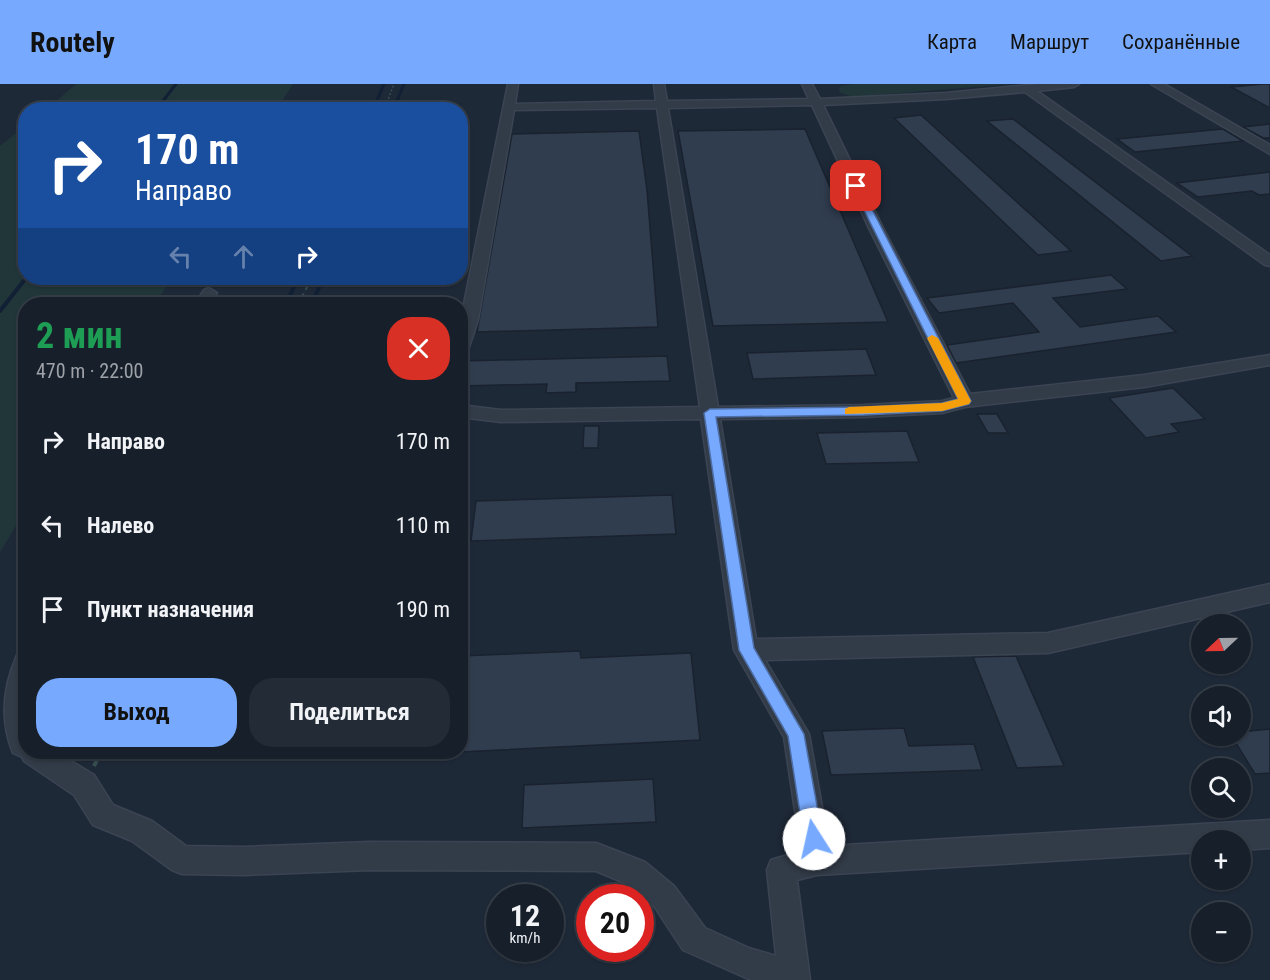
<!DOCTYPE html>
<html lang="ru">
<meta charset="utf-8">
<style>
:root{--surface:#161f2a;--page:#232c36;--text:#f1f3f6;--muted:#9ea2a8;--line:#353d47;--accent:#7af}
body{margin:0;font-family:"Roboto Condensed",sans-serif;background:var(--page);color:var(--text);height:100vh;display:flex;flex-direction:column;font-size:22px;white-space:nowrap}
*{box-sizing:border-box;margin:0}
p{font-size:20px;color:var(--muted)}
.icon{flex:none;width:33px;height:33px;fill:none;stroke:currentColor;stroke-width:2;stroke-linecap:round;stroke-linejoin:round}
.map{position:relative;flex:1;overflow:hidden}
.sheet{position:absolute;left:18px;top:213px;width:450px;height:462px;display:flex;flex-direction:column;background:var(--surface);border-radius:24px;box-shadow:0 2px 4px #0004,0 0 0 2px var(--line)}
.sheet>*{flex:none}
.hud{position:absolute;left:18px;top:18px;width:450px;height:183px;border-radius:24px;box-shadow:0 2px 4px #0004,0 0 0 2px var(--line);background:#1a4fa0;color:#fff;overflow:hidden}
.needle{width:39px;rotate:248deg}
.controls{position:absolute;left:1191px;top:530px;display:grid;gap:12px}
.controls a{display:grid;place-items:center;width:60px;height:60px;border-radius:50%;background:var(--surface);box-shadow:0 2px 4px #0004,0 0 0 2px var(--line);font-size:30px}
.speed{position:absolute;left:486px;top:800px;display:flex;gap:12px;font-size:30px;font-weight:700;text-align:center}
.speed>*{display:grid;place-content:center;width:78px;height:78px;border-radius:50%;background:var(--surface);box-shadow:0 2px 4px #0004,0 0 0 2px var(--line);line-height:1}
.speed small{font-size:15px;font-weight:400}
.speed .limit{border:9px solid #d22;background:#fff;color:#111}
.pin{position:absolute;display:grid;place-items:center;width:51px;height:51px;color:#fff;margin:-26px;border-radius:12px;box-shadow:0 3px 9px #0006}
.me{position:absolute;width:66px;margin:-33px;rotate:350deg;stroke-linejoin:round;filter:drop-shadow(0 0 4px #0008)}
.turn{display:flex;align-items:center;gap:21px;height:126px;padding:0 18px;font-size:27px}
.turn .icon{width:78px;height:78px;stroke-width:2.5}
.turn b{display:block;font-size:42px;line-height:51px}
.lanes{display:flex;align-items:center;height:57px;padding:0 18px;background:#0003;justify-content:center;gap:30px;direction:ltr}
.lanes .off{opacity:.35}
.round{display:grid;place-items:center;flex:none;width:63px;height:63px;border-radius:24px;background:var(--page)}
.head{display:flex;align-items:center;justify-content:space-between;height:102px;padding:0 18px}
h1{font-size:36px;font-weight:700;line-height:45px;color:#1e9e55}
.primary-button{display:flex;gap:12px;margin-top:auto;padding:12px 18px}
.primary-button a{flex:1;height:69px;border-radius:24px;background:var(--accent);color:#111;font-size:24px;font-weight:700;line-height:69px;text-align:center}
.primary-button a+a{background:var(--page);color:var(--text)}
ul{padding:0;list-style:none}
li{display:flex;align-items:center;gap:18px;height:84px;padding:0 18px}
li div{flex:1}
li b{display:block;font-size:22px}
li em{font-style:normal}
header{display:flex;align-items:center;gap:36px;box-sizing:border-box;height:84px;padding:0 30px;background:var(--accent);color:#111}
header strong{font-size:28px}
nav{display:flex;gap:33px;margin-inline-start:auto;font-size:21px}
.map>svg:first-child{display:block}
</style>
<header>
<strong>Routely</strong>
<nav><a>Карта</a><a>Маршрут</a><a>Сохранённые</a></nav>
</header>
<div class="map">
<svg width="1270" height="896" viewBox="0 0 1270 896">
<rect width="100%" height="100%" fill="#1e2938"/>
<g fill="#203639">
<path d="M76,0H293L277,25H47Z"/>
<path d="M853,0H1011L853,13L839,8L840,2Z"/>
<path d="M25,42L26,194H172L155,220H26L25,427L0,468V62Z"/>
</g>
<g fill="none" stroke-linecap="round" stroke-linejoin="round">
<g stroke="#122035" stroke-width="3">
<path d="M156,26L176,0"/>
<path d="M373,26L384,0"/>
<path d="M393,26L404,0"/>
</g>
<g stroke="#122035" stroke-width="4">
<path d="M286,220L298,194"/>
<path d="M312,220L323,194"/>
<path d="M0,227L26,194"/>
</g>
</g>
<g fill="#303d4f" stroke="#19222e" stroke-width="1.5">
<path d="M1263,0H1270V24L1231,3Z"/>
<path d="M921,31L1071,167L1038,171L894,34Z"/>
<path d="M1013,35L1192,172L1161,177L987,37Z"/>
<path d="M1270,40V54H1263L1243,43Z"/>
<path d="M805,45L888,238L713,242L678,47Z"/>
<path d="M1223,45L1243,57L1135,68L1117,55Z"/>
<path d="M639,47L647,106L658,243L477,248L512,50Z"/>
<path d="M1270,88V110L1259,111L1252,107L1198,113L1177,99Z"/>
<path d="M1111,191L1127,205L1053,214L1080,243L1158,232L1176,248L956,279L947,261L1039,248L1013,219L939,229L927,214Z"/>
<path d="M866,265L876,291L753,295L747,269Z"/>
<path d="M667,272L670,297L576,299V308L546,309L547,300L460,302L462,277Z"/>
<path d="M1173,304L1205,335L1171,340L1179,348L1146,354L1109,314Z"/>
<path d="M977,330H997L1008,349H988Z"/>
<path d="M584,342H599L598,364H583Z"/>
<path d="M907,347L919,378L826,380L817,349Z"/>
<path d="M672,411L676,450L471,457L476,417Z"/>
<path d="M580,567L581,574L691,569L700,656L460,668V572Z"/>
<path d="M1016,572L1064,682L1017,684L973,573Z"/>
<path d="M904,644L909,662L974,660L982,686L831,691L822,647Z"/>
<path d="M1270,645V689L1255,690L1231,651H1240V648Z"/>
<path d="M653,695L656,738L522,744L524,701Z"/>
</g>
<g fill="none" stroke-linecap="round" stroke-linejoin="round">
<defs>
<g id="minor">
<path d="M508,0H518L515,20L656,17L654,0H664L667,17L809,15L802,0H812L820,15L946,9L1040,0H1079L1074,3L1037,7L1270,171V182L1265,181L1025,8L946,15L823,21L883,144L970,310L1144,291L1270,271V281L1144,303L965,323L942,329L864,333L720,335L756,555L1048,549L1270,500V518L1048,569L765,576L809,650L829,762L1270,736V764L1240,766V756H1202V768L817,791L797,796L810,896H751L683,866L654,822L625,799L596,787L370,786L244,791L182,790L172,786L132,757L93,741L74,711L24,677L22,673L13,669C0,637 3,603 17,571L26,568V668H56L94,691L113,721L152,737L186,762L244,763L370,758L596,759L645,778L674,802L705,844L749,864L776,872L767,786L771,776L801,767L784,653L734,566L701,335L501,338L460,333V319L468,322L501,326L700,323L657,24L514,26L478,236L468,266L460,271V240ZM812,21L869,144L954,314L942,317L864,321L718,323L668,24Z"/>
<path d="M1151,0H1164L1270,61V70Z"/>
<path d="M209,204L217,209L209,220H195L204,206Z"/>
</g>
</defs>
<use href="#minor" stroke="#3b4452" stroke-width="3"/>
<path stroke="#384f51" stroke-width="1.5" stroke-dasharray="2 2" stroke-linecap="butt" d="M384,26L394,0"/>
<path stroke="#384f51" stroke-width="2" stroke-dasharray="4 4" stroke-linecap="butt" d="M298,220L312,194"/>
<path stroke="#384f51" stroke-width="4" stroke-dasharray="6 6" stroke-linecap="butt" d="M94,682L101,668"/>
<use href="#minor" fill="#323b48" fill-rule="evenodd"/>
</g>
<path fill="#7af" stroke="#4d6ea6" stroke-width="1.5" d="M856,100L860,102L971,317L969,320L942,327L864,331L716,333L754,564L804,650L823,755L820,761L814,764L807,761L804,755L788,652L739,566L704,329L710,325L864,323L942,319L958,315L852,102Z"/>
<path fill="#f59e0b" d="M932,251L938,254L971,317L969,320L942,327L845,330V325L849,323L942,319L958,315L927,254Z"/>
</svg>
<div class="controls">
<a><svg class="needle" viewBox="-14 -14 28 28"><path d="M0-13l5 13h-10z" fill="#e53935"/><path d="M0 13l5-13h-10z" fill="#9ea2a8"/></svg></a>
<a><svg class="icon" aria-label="sound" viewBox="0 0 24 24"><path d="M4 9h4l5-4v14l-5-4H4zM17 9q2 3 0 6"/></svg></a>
<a><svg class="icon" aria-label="search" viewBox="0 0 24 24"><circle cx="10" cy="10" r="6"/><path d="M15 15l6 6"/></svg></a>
<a>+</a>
<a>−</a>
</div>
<div class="speed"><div>12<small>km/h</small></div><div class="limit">20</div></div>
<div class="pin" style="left:856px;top:102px;background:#d93025"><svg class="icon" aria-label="arrive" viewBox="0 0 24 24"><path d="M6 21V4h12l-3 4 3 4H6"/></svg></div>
<svg class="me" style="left:814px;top:755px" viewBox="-20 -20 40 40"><circle r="19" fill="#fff"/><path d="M0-13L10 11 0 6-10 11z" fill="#7af"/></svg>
<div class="hud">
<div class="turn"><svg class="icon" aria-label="right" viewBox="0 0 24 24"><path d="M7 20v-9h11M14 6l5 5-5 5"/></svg><div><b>170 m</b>Направо</div></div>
<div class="lanes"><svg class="icon off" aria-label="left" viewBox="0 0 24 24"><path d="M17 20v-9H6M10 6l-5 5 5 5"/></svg><svg class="icon off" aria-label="ahead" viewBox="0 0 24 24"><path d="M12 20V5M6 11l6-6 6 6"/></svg><svg class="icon" aria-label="right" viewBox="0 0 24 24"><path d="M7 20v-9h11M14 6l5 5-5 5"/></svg></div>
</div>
<section class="sheet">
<div class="head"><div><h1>2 мин</h1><p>470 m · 22:00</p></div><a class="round" style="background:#d93025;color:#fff"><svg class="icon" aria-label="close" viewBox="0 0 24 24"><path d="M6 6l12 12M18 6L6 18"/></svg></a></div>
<ul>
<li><svg class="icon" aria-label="right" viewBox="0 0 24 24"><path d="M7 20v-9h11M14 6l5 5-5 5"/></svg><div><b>Направо</b></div><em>170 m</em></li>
<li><svg class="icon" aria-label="left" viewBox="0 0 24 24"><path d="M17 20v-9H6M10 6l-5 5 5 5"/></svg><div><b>Налево</b></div><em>110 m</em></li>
<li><svg class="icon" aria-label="arrive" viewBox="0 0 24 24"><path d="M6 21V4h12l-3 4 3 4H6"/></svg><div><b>Пункт назначения</b></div><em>190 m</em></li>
</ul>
<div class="primary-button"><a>Выход</a><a>Поделиться</a></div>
</section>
</div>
